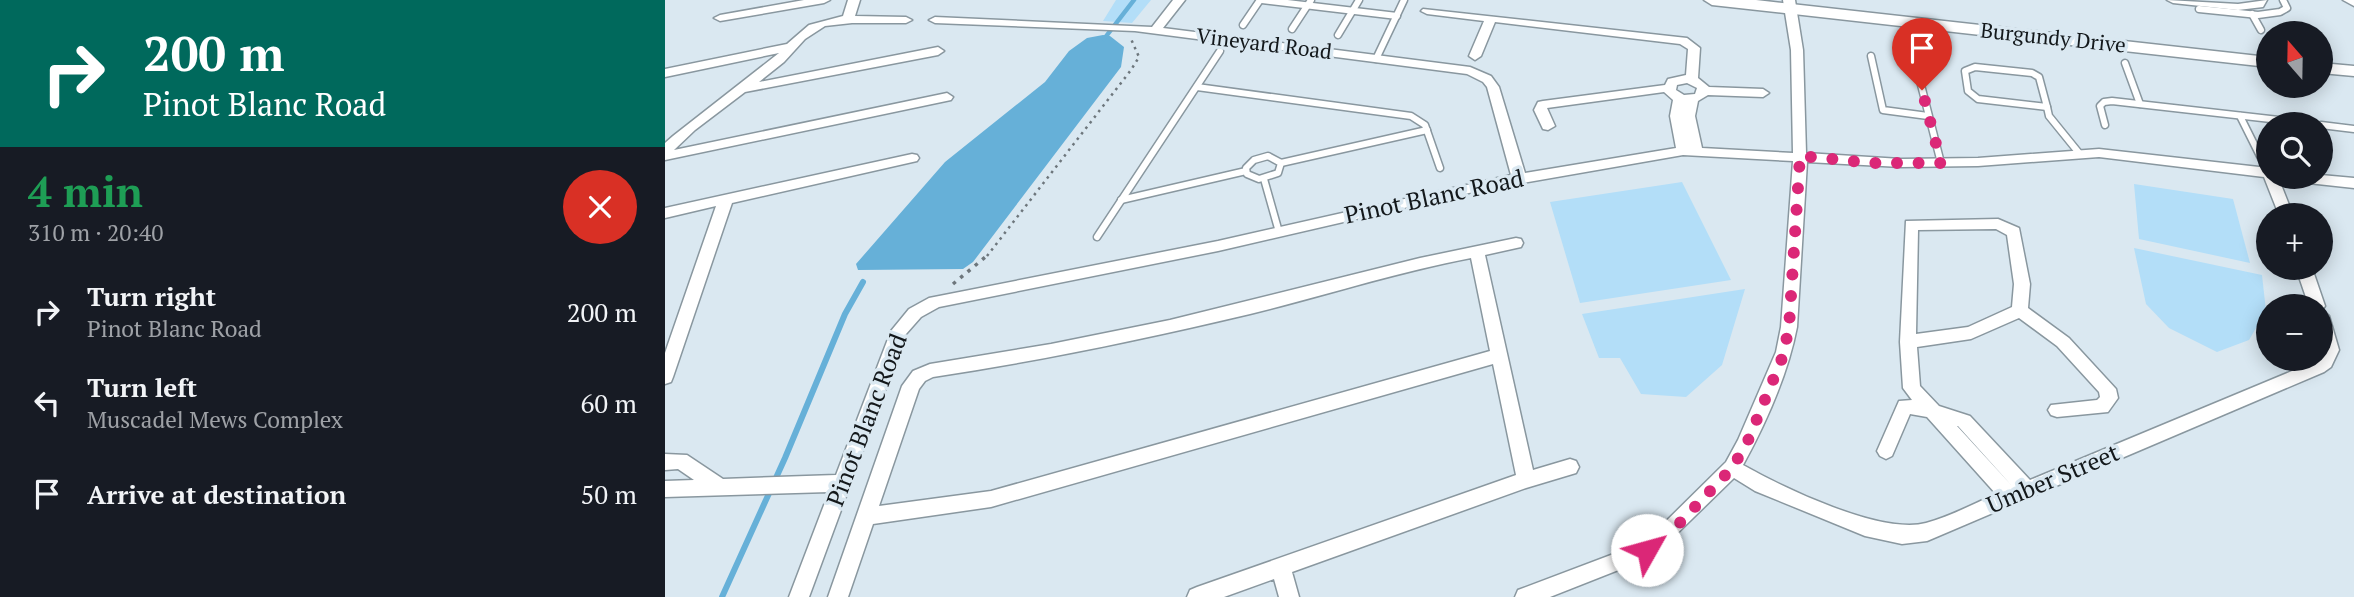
<!DOCTYPE html>
<meta charset="utf-8">
<style>
:root{--surface:#171b24;--page:#20242c;--text:#f1f3f6;--muted:#9ea1a6}
body{margin:0;font-family:"PT Serif",serif;background:var(--page);color:var(--text);height:100vh;display:flex;flex-direction:column;font-size:26px;white-space:nowrap}
*{box-sizing:border-box;margin:0}
p{font-size:23px;color:var(--muted)}
.icon{flex:none;width:38px;height:38px;fill:none;stroke:currentColor;stroke-width:2;stroke-linecap:round;stroke-linejoin:round}
.map{position:relative;flex:1;overflow:hidden}
.panel{display:flex;flex-direction:column;background:var(--surface);width:665px}
.panel>*{flex:none}
.hud{background:#00695c;color:#fff;overflow:hidden}
.needle{width:46px;rotate:340deg}
.buttons{position:absolute;left:1591px;top:21px;display:grid;gap:14px}
.buttons a{display:grid;place-items:center;width:77px;height:77px;border-radius:50%;background:var(--surface);box-shadow:0 4px 18px #0003;font-size:35px}
.pin{position:absolute;display:grid;place-items:center;width:60px;height:60px;color:#fff;margin:-72px -30px;border-radius:50% 50% 50% 0;rotate:-45deg;box-shadow:0 0 7px #0007}
.pin .icon{rotate:45deg}
.me{position:absolute;width:77px;margin:-38px;rotate:52deg;stroke-linejoin:round;filter:drop-shadow(0 0 5px #0008)}
.turn{display:flex;align-items:center;gap:24px;height:147px;padding:0 28px;font-size:32px}
.turn .icon{width:91px;height:91px;stroke-width:2.5}
.turn b{display:block;font-size:49px;line-height:60px}
.round{display:grid;place-items:center;flex:none;width:74px;height:74px;border-radius:37px;background:var(--page)}
.summary{display:flex;align-items:center;justify-content:space-between;height:119px;padding:0 28px}
h1{font-size:42px;font-weight:700;line-height:52px;color:#1e9e55}
ul{padding:0;list-style:none}
li{display:flex;align-items:center;gap:21px;height:91px;padding:0 28px}
li div{flex:1}
li b{display:block;font-size:26px}
li em{font-style:normal}
main{display:flex;flex:1;min-height:0}
.map>svg:first-child{display:block}
</style>
<main>
<section class="panel">
<div class="hud">
<div class="turn"><svg class="icon" aria-label="right" viewBox="0 0 24 24"><path d="M7 20v-9h11M14 6l5 5-5 5"/></svg><div><b>200 m</b>Pinot Blanc Road</div></div>
</div>
<div class="summary"><div><h1>4 min</h1><p>310 m · 20:40</p></div><a class="round" style="background:#d93025;color:#fff"><svg class="icon" aria-label="close" viewBox="0 0 24 24"><path d="M6 6l12 12M18 6L6 18"/></svg></a></div>
<ul>
<li><svg class="icon" aria-label="right" viewBox="0 0 24 24"><path d="M7 20v-9h11M14 6l5 5-5 5"/></svg><div><b>Turn right</b><p>Pinot Blanc Road</p></div><em>200 m</em></li>
<li><svg class="icon" aria-label="left" viewBox="0 0 24 24"><path d="M17 20v-9H6M10 6l-5 5 5 5"/></svg><div><b>Turn left</b><p>Muscadel Mews Complex</p></div><em>60 m</em></li>
<li><svg class="icon" aria-label="arrive" viewBox="0 0 24 24"><path d="M6 21V4h12l-3 4 3 4H6"/></svg><div><b>Arrive at destination</b></div><em>50 m</em></li>
</ul>
</section>
<div class="map">
<svg width="1689" height="597" viewBox="0 0 1689 597">
<rect width="100%" height="100%" fill="#dae8f1"/>
<g fill="#b3def8">
<path d="M451,0H486L467,23L438,21Z"/>
<path d="M1017,182L1066,280L915,303L885,202Z"/>
<path d="M1469,184L1568,199L1585,263L1474,239Z"/>
<path d="M1469,248L1597,275L1601,311L1584,340L1552,352L1504,328L1481,304Z"/>
<path d="M1080,289L1057,365L1021,397L976,394L955,358H934L917,314Z"/>
</g>
<path fill="#66b0d8" d="M438,35L445,36L459,47L456,67L308,262L298,269L193,270L191,264L280,162L380,82L404,51L422,38Z"/>
<g fill="none" stroke-linecap="round" stroke-linejoin="round">
<path stroke="#66b0d8" stroke-width="4.5" d="M439,39L469,0"/>
<path stroke="#66b0d8" stroke-width="6" d="M57,597L120,458L180,314L198,282"/>
<defs>
<g id="service">
<path d="M597,0L732,16"/>
<path d="M1534,9L1593,15L1615,12L1622,8L1618,0"/>
<path d="M1587,14L1596,30"/>
<path d="M578,25L595,0"/>
<path d="M627,29L646,0"/>
<path d="M673,35L694,0"/>
<path d="M1244,38L1276,163"/>
<path d="M1206,56L1218,110L1263,116"/>
<path d="M711,59L739,0"/>
<path d="M1460,63L1475,104"/>
<path d="M1310,67L1367,73L1374,77L1382,107L1313,99L1303,91L1300,71Z"/>
<path d="M532,87L746,116L760,125L775,168"/>
<path d="M1382,107L1384,116L1414,153"/>
<path d="M1575,116L1603,172"/>
<path d="M1440,125L1435,106L1439,102L1447,101L1649,124"/>
<path d="M1656,125L1689,129"/>
<path d="M603,156L616,163L613,173L594,179L582,174L581,168L589,160Z"/>
<path d="M616,163L762,130"/>
<path d="M599,179L614,232"/>
<path d="M456,200L581,171"/>
<path d="M432,237L555,51"/>
</g>
<g id="minor">
<path d="M139,0H165L159,3L55,21L49,18L55,15Z"/>
<path d="M183,0H195L190,16L241,17L247,20L241,23H187L160,26L140,39L119,62L94,82L273,47L279,51L273,55L80,92L30,130L9,150L282,93L288,97L286,100L0,160V143L8,136L114,53L0,77V69L122,44L144,25L178,16Z"/>
<path d="M508,0H520L498,28L805,67L826,76L834,87L860,173L1011,148L1005,116L1008,100L999,92L882,108L890,126L883,130L878,129L869,110L873,102L878,101L1000,85L1003,79L1021,75L1023,49L1015,44L830,22L816,56L810,60L804,56L819,21L762,14L756,11L758,9L1022,38L1035,48L1033,78L1044,87L1098,89L1104,93L1098,97L1043,95L1033,101L1030,116L1037,148L1128,153L1126,50L1118,0H1130L1138,50L1141,153L1236,159L1313,158L1434,149L1603,168V177H1613L1628,215H1614L1599,177L1434,157L1313,166L1236,167L1142,162L1132,327C1123,374 1101,423 1078,465C1119,488 1216,535 1261,523C1284,517 1308,504 1331,494L1262,417L1245,414L1227,456L1221,459L1215,456L1212,451L1234,401L1247,400L1238,388L1235,342L1241,221L1333,219L1354,228L1365,284L1363,308L1404,338L1451,389L1453,398L1443,412L1392,417L1386,415L1383,410L1386,405L1432,400L1435,397L1434,392L1392,346L1354,318L1306,339L1252,347L1255,386L1274,406L1305,416L1365,480L1656,359L1658,350L1656,306H1644L1631,268H1647L1660,306L1657,310L1664,316L1674,350L1666,367L1659,372L1262,541L1237,544L1200,536L1090,491L1069,478L989,556L885,597H850L853,590L975,544L984,538L1061,462L1073,440L1111,352L1116,327L1128,161L1018,155L817,190L553,251L274,307L256,317L241,334L144,597H124L164,492L0,497V481L29,480L13,469L0,470V454L22,455L58,479L171,475L226,331L244,309L264,298L553,241L846,175L822,87L818,82L802,74L470,31L270,23L264,20L270,17L487,27ZM1022,83L1032,88L1030,94L1019,95L1011,90L1012,85ZM1331,229L1342,235L1349,284L1347,307L1303,327L1251,334L1253,230ZM1292,426H1293L1348,487Z"/>
<path d="M1502,0L1573,4L1602,0L1598,7L1573,10L1508,3Z"/>
<path d="M1678,0H1689V6Z"/>
<path d="M247,154L252,155L254,158L252,161L67,203L8,377L6,382L0,384V353L51,206L0,218V208Z"/>
<path d="M1656,175L1689,178V188L1634,182L1627,177H1656Z"/>
<path d="M851,238L856,239L858,243L856,247L820,255L868,470L905,459L911,461L914,467L911,473L861,488L627,572L634,597H614L609,579L559,597H522L525,590L532,587L851,475L828,364L326,507L208,524L183,597H163L237,386L248,371L265,364L386,344L505,320L755,258ZM806,258L825,351L326,491L214,506L254,389L260,381L268,377C374,361 480,339 585,314C659,296 731,272 806,258Z"/>
</g>
<g id="secondary">
<path d="M1039,0H1091L1603,57V67L1047,5Z"/>
<path d="M1656,63L1689,66V76L1656,73Z"/>
</g>
</defs>
<use href="#service" stroke="#89979f" stroke-width="9"/>
<use href="#minor" stroke="#89979f" stroke-width="3"/>
<use href="#secondary" stroke="#89979f" stroke-width="3"/>
<path stroke="#6d767c" stroke-width="2.5" stroke-dasharray="2.5 4.5" stroke-linecap="butt" d="M322,256L466,70L474,57L466,39"/>
<path stroke="#6d767c" stroke-width="3.5" stroke-dasharray="3.5 6" stroke-linecap="butt" d="M288,284L324,254"/>
<use href="#service" stroke="#fff" stroke-width="6"/>
<use href="#minor" fill="#fff" fill-rule="evenodd"/>
<use href="#secondary" fill="#fff" fill-rule="evenodd"/>
</g>
<g fill="none" stroke-linecap="round" stroke-linejoin="round">
<path stroke="#db2777" stroke-width="12" stroke-dasharray="0 21.6" d="M982,550L1008,530L1067,468L1082,443L1118,356L1124,327L1135,156L1208,163H1276L1257,90"/>
</g>
<g text-anchor="middle" stroke-width="7" stroke-linejoin="round" paint-order="stroke">
<g font-size="21" fill="#13181b" stroke="#dae8f1">
<text transform="translate(1388 38) rotate(6)" y="7">Burgundy Drive</text>
<text transform="translate(599 44) rotate(7)" y="7">Vineyard Road</text>
</g>
<g font-size="24" fill="#13181b" stroke="#dae8f1">
<text transform="translate(769 197) rotate(-12)" y="8">Pinot Blanc Road</text>
<text transform="translate(202 420) rotate(-69)" y="8">Pinot Blanc Road</text>
<text transform="translate(1388 479) rotate(-23)" y="8">Umber Street</text>
</g>
</g>
</svg>
<div class="buttons">
<a><svg class="needle" viewBox="-14 -14 28 28"><path d="M0-13l5 13h-10z" fill="#e53935"/><path d="M0 13l5-13h-10z" fill="#9ea1a6"/></svg></a>
<a><svg class="icon" aria-label="search" viewBox="0 0 24 24"><circle cx="10" cy="10" r="6"/><path d="M15 15l6 6"/></svg></a>
<a>+</a>
<a>−</a>
</div>
<div class="pin" style="left:1257px;top:90px;background:#d93025"><svg class="icon" aria-label="arrive" viewBox="0 0 24 24"><path d="M6 21V4h12l-3 4 3 4H6"/></svg></div>
<svg class="me" style="left:982px;top:550px" viewBox="-20 -20 40 40"><circle r="19" fill="#fff"/><path d="M0-13L10 11 0 6-10 11z" fill="#db2777"/></svg>
</div>
</main>
